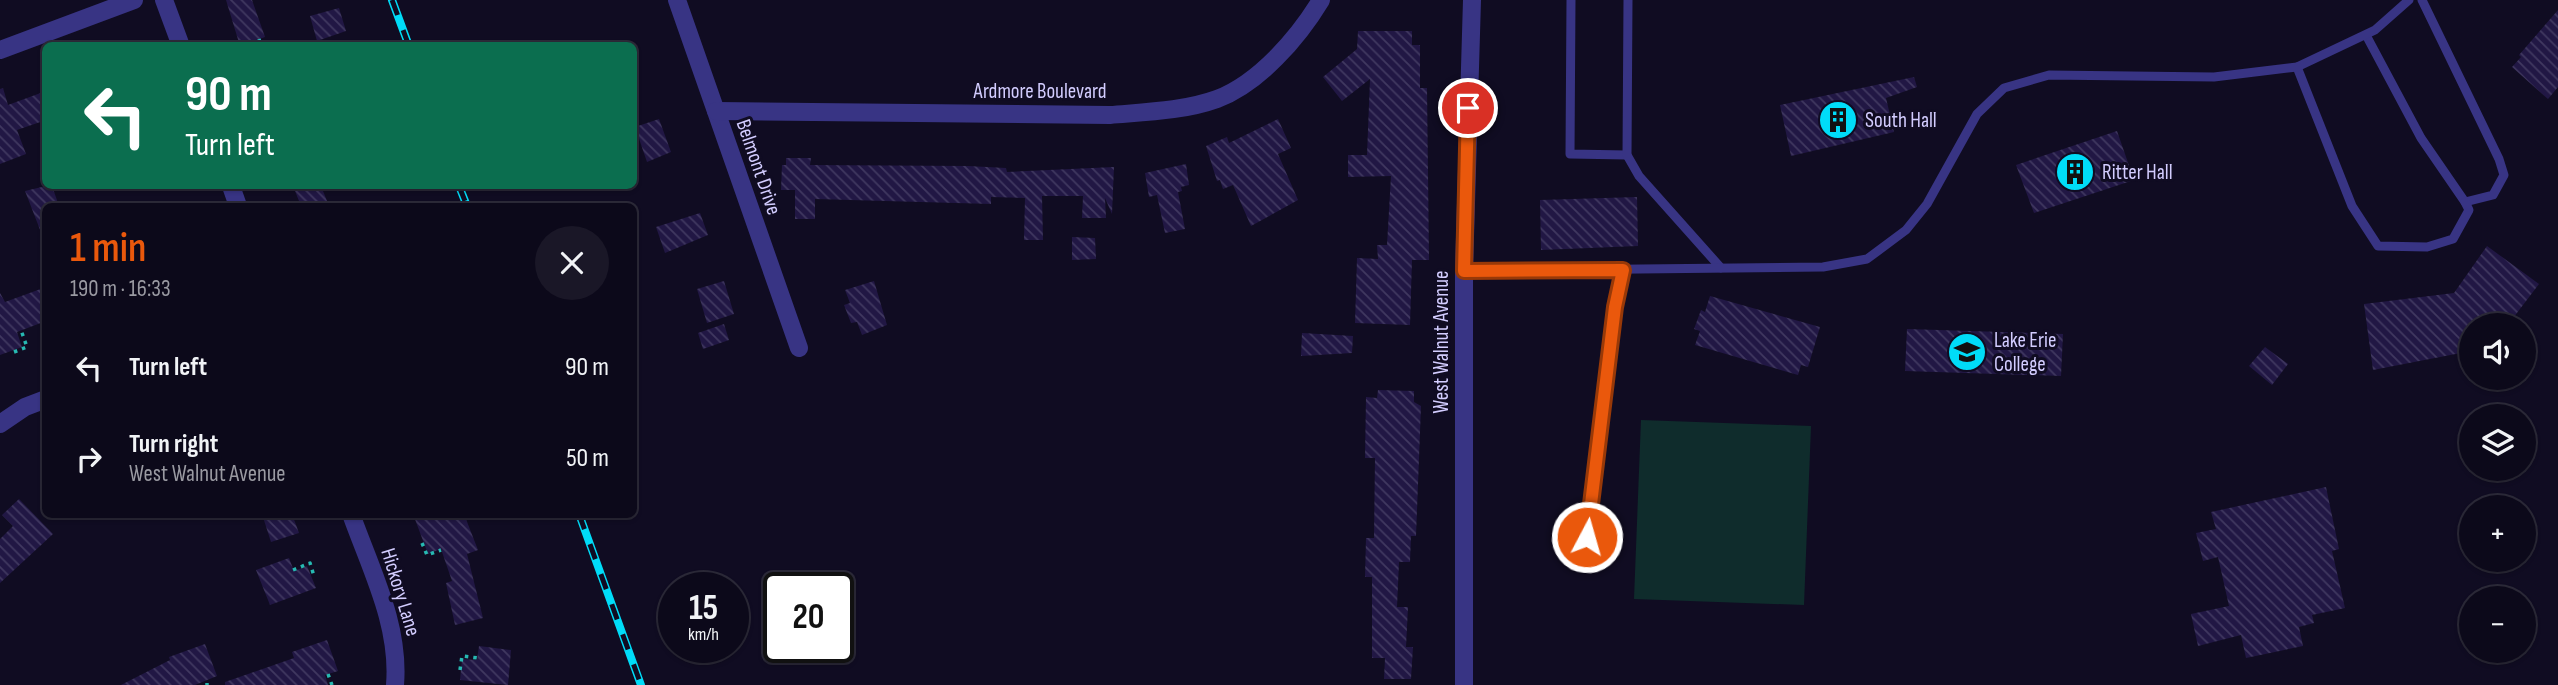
<!DOCTYPE html>
<meta charset="utf-8">
<style>
:root{--surface:#0c091a;--page:#1a1727;--text:#f1f3f6;--muted:#9a9aa2;--line:#2c2a39;--accent:#ea580c}
body{margin:0;font-family:"Sofia Sans Condensed",sans-serif;background:var(--page);color:var(--text);height:100vh;display:flex;flex-direction:column;font-size:26px;white-space:nowrap}
*{box-sizing:border-box;margin:0}
p{font-size:23px;color:var(--muted)}
.icon{flex:none;width:38px;height:38px;fill:none;stroke:currentColor;stroke-width:2;stroke-linecap:round;stroke-linejoin:round}
.map{position:relative;flex:1;overflow:hidden}
.sheet{position:absolute;left:42px;top:203px;width:595px;height:315px;display:flex;flex-direction:column;background:var(--surface);border-radius:10px;box-shadow:0 2px 5px #0004,0 0 0 2px var(--line)}
.sheet>*{flex:none}
.hud{position:absolute;left:42px;top:42px;width:595px;height:147px;border-radius:10px;box-shadow:0 2px 5px #0004,0 0 0 2px var(--line);background:#0b6e4f;color:#fff;overflow:hidden}
.buttons{position:absolute;left:2459px;top:313px;display:grid;gap:14px}
.buttons a{display:grid;place-items:center;width:77px;height:77px;border-radius:50%;background:var(--surface);box-shadow:0 2px 5px #0004,0 0 0 2px var(--line);font-size:35px}
.speed{position:absolute;left:658px;top:572px;display:flex;gap:14px;font-size:35px;font-weight:700;text-align:center}
.speed>*{display:grid;place-content:center;width:91px;height:91px;border-radius:50%;background:var(--surface);box-shadow:0 2px 5px #0004,0 0 0 2px var(--line);line-height:1}
.speed small{font-size:18px;font-weight:400}
.speed .limit{border:4px solid #111;border-radius:10px;background:#fff;color:#111}
.pin{position:absolute;display:grid;place-items:center;width:60px;height:60px;color:#fff;margin:-30px;border:4px solid #fff;border-radius:50%;box-shadow:0 2px 7px #0007}
.me{position:absolute;width:77px;margin:-38px;rotate:6deg;stroke-linejoin:round;filter:drop-shadow(0 0 5px #0008)}
.turn{display:flex;align-items:center;gap:24px;height:147px;padding:0 28px;font-size:32px}
.turn .icon{width:91px;height:91px;stroke-width:2.5}
.turn b{display:block;font-size:49px;line-height:60px}
.round{display:grid;place-items:center;flex:none;width:74px;height:74px;border-radius:37px;background:var(--page)}
.headline{display:flex;align-items:center;justify-content:space-between;height:119px;padding:0 28px}
h1{font-size:42px;font-weight:600;line-height:52px;color:var(--accent)}
ul{padding:0;list-style:none}
li{display:flex;align-items:center;gap:21px;height:91px;padding:0 28px}
li div{flex:1}
li b{display:block;font-size:26px}
li em{font-style:normal}
.map>svg:first-child{display:block}
</style>
<div class="map">
<svg width="2558" height="685" viewBox="0 0 2558 685">
<defs>
<pattern id="building-back-hatch" width="6" height="6" patternUnits="userSpaceOnUse" patternTransform="scale(1.75)"><rect width="6" height="6" fill="#211744"/><path d="M-1 5l2 2M0 0l6 6M5-1l2 2" fill="none" stroke="#403860"/></pattern>
</defs>
<rect width="100%" height="100%" fill="#100c22"/>
<path fill="#0f2c2c" d="M1641,420L1811,426L1804,605L1634,599Z"/>
<g fill="url(#building-back-hatch)">
<path d="M226,0H252L265,37L240,46Z"/>
<path d="M339,8L346,31L317,41L310,16Z"/>
<path d="M2558,10V87L2548,99L2512,67L2521,57L2519,55Z"/>
<path d="M1358,31H1412V45H1420V88H1427L1429,260H1412L1410,325L1355,323L1357,258L1378,259L1377,245H1387L1391,176L1348,177V155H1367L1370,79L1342,101L1323,77L1357,49Z"/>
<path d="M1914,77L1917,87L1886,98L1894,132L1791,156L1780,105Z"/>
<path d="M3,88L8,105L46,91V120L17,130L26,154L0,164V89Z"/>
<path d="M659,119L671,152L647,162L635,127Z"/>
<path d="M1278,119L1291,148L1278,154L1298,200L1251,226L1233,185L1223,189L1220,180L1217,181L1206,146L1227,137L1229,143Z"/>
<path d="M2117,131L2134,180L2034,213L2016,165Z"/>
<path d="M786,158H811L810,165L968,166L1006,168L1007,172L1114,167L1112,214L1105,198L1106,218H1082L1083,196H1042L1043,240H1024L1025,198L991,197V204L815,199V219H795V190H781L782,165H786Z"/>
<path d="M1186,164L1189,185L1181,187L1182,191L1178,192L1185,229L1165,233L1157,195L1149,197L1145,173Z"/>
<path d="M46,186H52L59,206H46L44,240L25,191Z"/>
<path d="M293,186H321L329,206H301Z"/>
<path d="M1637,197L1638,246L1541,250L1540,200Z"/>
<path d="M700,213L708,235L665,253L656,227Z"/>
<path d="M1072,237L1095,238L1096,259L1072,260Z"/>
<path d="M2487,246L2539,284L2507,326H2471V351L2373,370L2364,304L2454,293Z"/>
<path d="M724,281L734,314L707,323L697,289Z"/>
<path d="M874,281L887,325L862,335L857,322L851,323L844,305L850,303L845,290Z"/>
<path d="M46,287V321L17,332L22,347L0,355V293L5,302Z"/>
<path d="M1710,296L1820,327L1808,367L1801,365L1798,375L1695,345L1700,331L1694,329L1701,310L1705,312Z"/>
<path d="M724,324L729,340L703,349L698,333Z"/>
<path d="M1907,329L2063,334L2061,376L1905,371Z"/>
<path d="M1302,333L1353,336L1352,353L1301,356Z"/>
<path d="M2265,347L2288,364L2272,385L2249,366Z"/>
<path d="M1378,390L1414,391V402L1421,406L1416,536H1411L1410,562H1399L1397,607H1408L1406,647H1413L1411,679H1384L1385,658H1372V577H1365L1366,538H1374L1375,458H1365L1366,397L1377,398Z"/>
<path d="M2326,487L2339,549L2332,551L2345,608L2312,615L2314,623L2299,627L2303,646L2246,658L2241,635L2198,646L2191,614L2229,606L2218,557L2203,561L2196,533L2216,529L2211,512Z"/>
<path d="M19,499L53,534L0,583V539L13,526L2,515Z"/>
<path d="M262,514H292L299,533L271,542Z"/>
<path d="M413,514H464L478,550L467,554L483,618L455,625L446,583L452,581L441,549L428,554Z"/>
<path d="M289,558L294,571L307,566L316,588L270,605L256,570Z"/>
<path d="M327,640L338,671L325,675L328,685H225V682L294,658L292,652Z"/>
<path d="M205,644L217,676L195,685H121L170,660L169,657Z"/>
<path d="M479,646L511,650L508,685L460,680L462,659L477,660Z"/>
</g>
<g fill="none" stroke-linecap="round" stroke-linejoin="round">
<g stroke="#27b9b2" stroke-width="3.5" stroke-dasharray="3.5 5" stroke-linecap="butt">
<path d="M259,39L261,46"/>
<path d="M238,41V46"/>
<path d="M14,352L27,347L21,330"/>
<path d="M422,543L427,555L441,550"/>
<path d="M293,570L310,563L314,576"/>
<path d="M460,670L462,656L478,658"/>
<path d="M328,674L332,685"/>
<path d="M207,683V685"/>
</g>
<g stroke="#383484" stroke-width="9">
<path d="M1571,0L1570,154L1627,155"/>
<path d="M1628,0L1627,155L1639,176L1721,268"/>
<path d="M2366,35L2421,138L2465,202L2493,195L2504,175L2499,159L2422,0"/>
<path d="M2297,67L2352,206L2378,246L2427,247L2453,239L2469,210L2465,202"/>
<path d="M1464,271L1823,267L1867,259L1906,230L1927,204L1977,114L2004,88L2049,75L2214,77L2297,67L2375,30L2409,0"/>
<path d="M1585,561L1615,307L1624,269"/>
</g>
<g stroke="#383484" stroke-width="18">
<path d="M164,0L181,46"/>
<path d="M677,0L799,348"/>
<path d="M0,50L134,0"/>
<path d="M716,111L1110,115C1145,112 1184,111 1217,99C1259,83 1298,38 1321,0"/>
<path d="M231,186L238,206"/>
<path d="M0,424L25,407L46,399"/>
<path d="M351,514C371,570 400,625 395,685"/>
<path d="M1464,685V271L1472,0"/>
</g>
<defs>
<g id="rail">
<path d="M392,0L409,46"/>
<path d="M459,186L467,206"/>
<path d="M579,514L641,685"/>
</g>
</defs>
<use href="#rail" stroke="#00dcf8" stroke-width="8"/>
<use href="#rail" stroke="#100c22" stroke-width="5" stroke-dasharray="16" stroke-linecap="butt"/>
</g>
<g fill="none" stroke-linecap="round" stroke-linejoin="round">
<defs>
<path id="route" d="M1468,108L1464,271L1623,270L1615,307L1587,537"/>
</defs>
<use href="#route" stroke="#983908" stroke-width="18"/>
<use href="#route" stroke="#ea580c" stroke-width="12"/>
</g>
<defs>
<symbol id="building-disc" viewBox="-11 -11 22 22"><circle r="9.5" fill="#00dcf8" stroke="#100c22"/><path d="M-4-6H4V6H1V3H-1V6H-4ZM-2.5-4.3h1.7v1.8h-1.7ZM.8-4.3h1.7v1.8H.8ZM-2.5-1h1.7V.8h-1.7ZM.8-1h1.7V.8H.8Z" fill="#111"/></symbol>
<symbol id="university-disc" viewBox="-11 -11 22 22"><circle r="9.5" fill="#00dcf8" stroke="#100c22"/><path d="M0-5L7-2L0 1L-7-2ZM-4 1L0 2.5L4 1V4Q0 6-4 4Z" fill="#111"/></symbol>
</defs>
<g fill-rule="evenodd">
<use href="#building-disc" x="1816" y="98" width="44" height="44"/>
<use href="#building-disc" x="2053" y="150" width="44" height="44"/>
<use href="#university-disc" x="1945" y="330" width="44" height="44"/>
</g>
<g text-anchor="middle" stroke-width="6" stroke-linejoin="round" paint-order="stroke">
<g font-size="21" fill="#d3cdff" stroke="#100c22">
<text x="1040" y="98">Ardmore Boulevard</text>
<text transform="translate(759 167) rotate(71)" y="7">Belmont Drive</text>
<text transform="translate(1441 342) rotate(-90)" y="7">West Walnut Avenue</text>
<text transform="translate(401 592) rotate(73)" y="7">Hickory Lane</text>
</g>
<g font-size="21" fill="#d3cdff" stroke="#100c22" text-anchor="start">
<text x="1865" y="127">South Hall</text>
<text x="2102" y="179">Ritter Hall</text>
<text x="1994" y="347">Lake Erie<tspan x="1994" dy="24">College</tspan></text>
</g>
</g>
</svg>
<div class="buttons">
<a><svg class="icon" aria-label="sound" viewBox="0 0 24 24"><path d="M4 9h4l5-4v14l-5-4H4zM17 9q2 3 0 6"/></svg></a>
<a><svg class="icon" aria-label="layers" viewBox="0 0 24 24"><path d="M12 4l9 5-9 5-9-5zM3 14l9 5 9-5"/></svg></a>
<a>+</a>
<a>−</a>
</div>
<div class="speed"><div>15<small>km/h</small></div><div class="limit">20</div></div>
<div class="pin" style="left:1468px;top:108px;background:#d93025"><svg class="icon" aria-label="arrive" viewBox="0 0 24 24"><path d="M6 21V4h12l-3 4 3 4H6"/></svg></div>
<svg class="me" style="left:1587px;top:537px" viewBox="-20 -20 40 40"><circle r="17" fill="#ea580c" stroke="#fff" stroke-width="3"/><path d="M0-11L8 9 0 5-8 9z" fill="#fff"/></svg>
<div class="hud">
<div class="turn"><svg class="icon" aria-label="left" viewBox="0 0 24 24"><path d="M17 20v-9H6M10 6l-5 5 5 5"/></svg><div><b>90 m</b>Turn left</div></div>
</div>
<section class="sheet">
<div class="headline"><div><h1>1 min</h1><p>190 m · 16:33</p></div><a class="round"><svg class="icon" aria-label="close" viewBox="0 0 24 24"><path d="M6 6l12 12M18 6L6 18"/></svg></a></div>
<ul>
<li><svg class="icon" aria-label="left" viewBox="0 0 24 24"><path d="M17 20v-9H6M10 6l-5 5 5 5"/></svg><div><b>Turn left</b></div><em>90 m</em></li>
<li><svg class="icon" aria-label="right" viewBox="0 0 24 24"><path d="M7 20v-9h11M14 6l5 5-5 5"/></svg><div><b>Turn right</b><p>West Walnut Avenue</p></div><em>50 m</em></li>
</ul>
</section>
</div>
